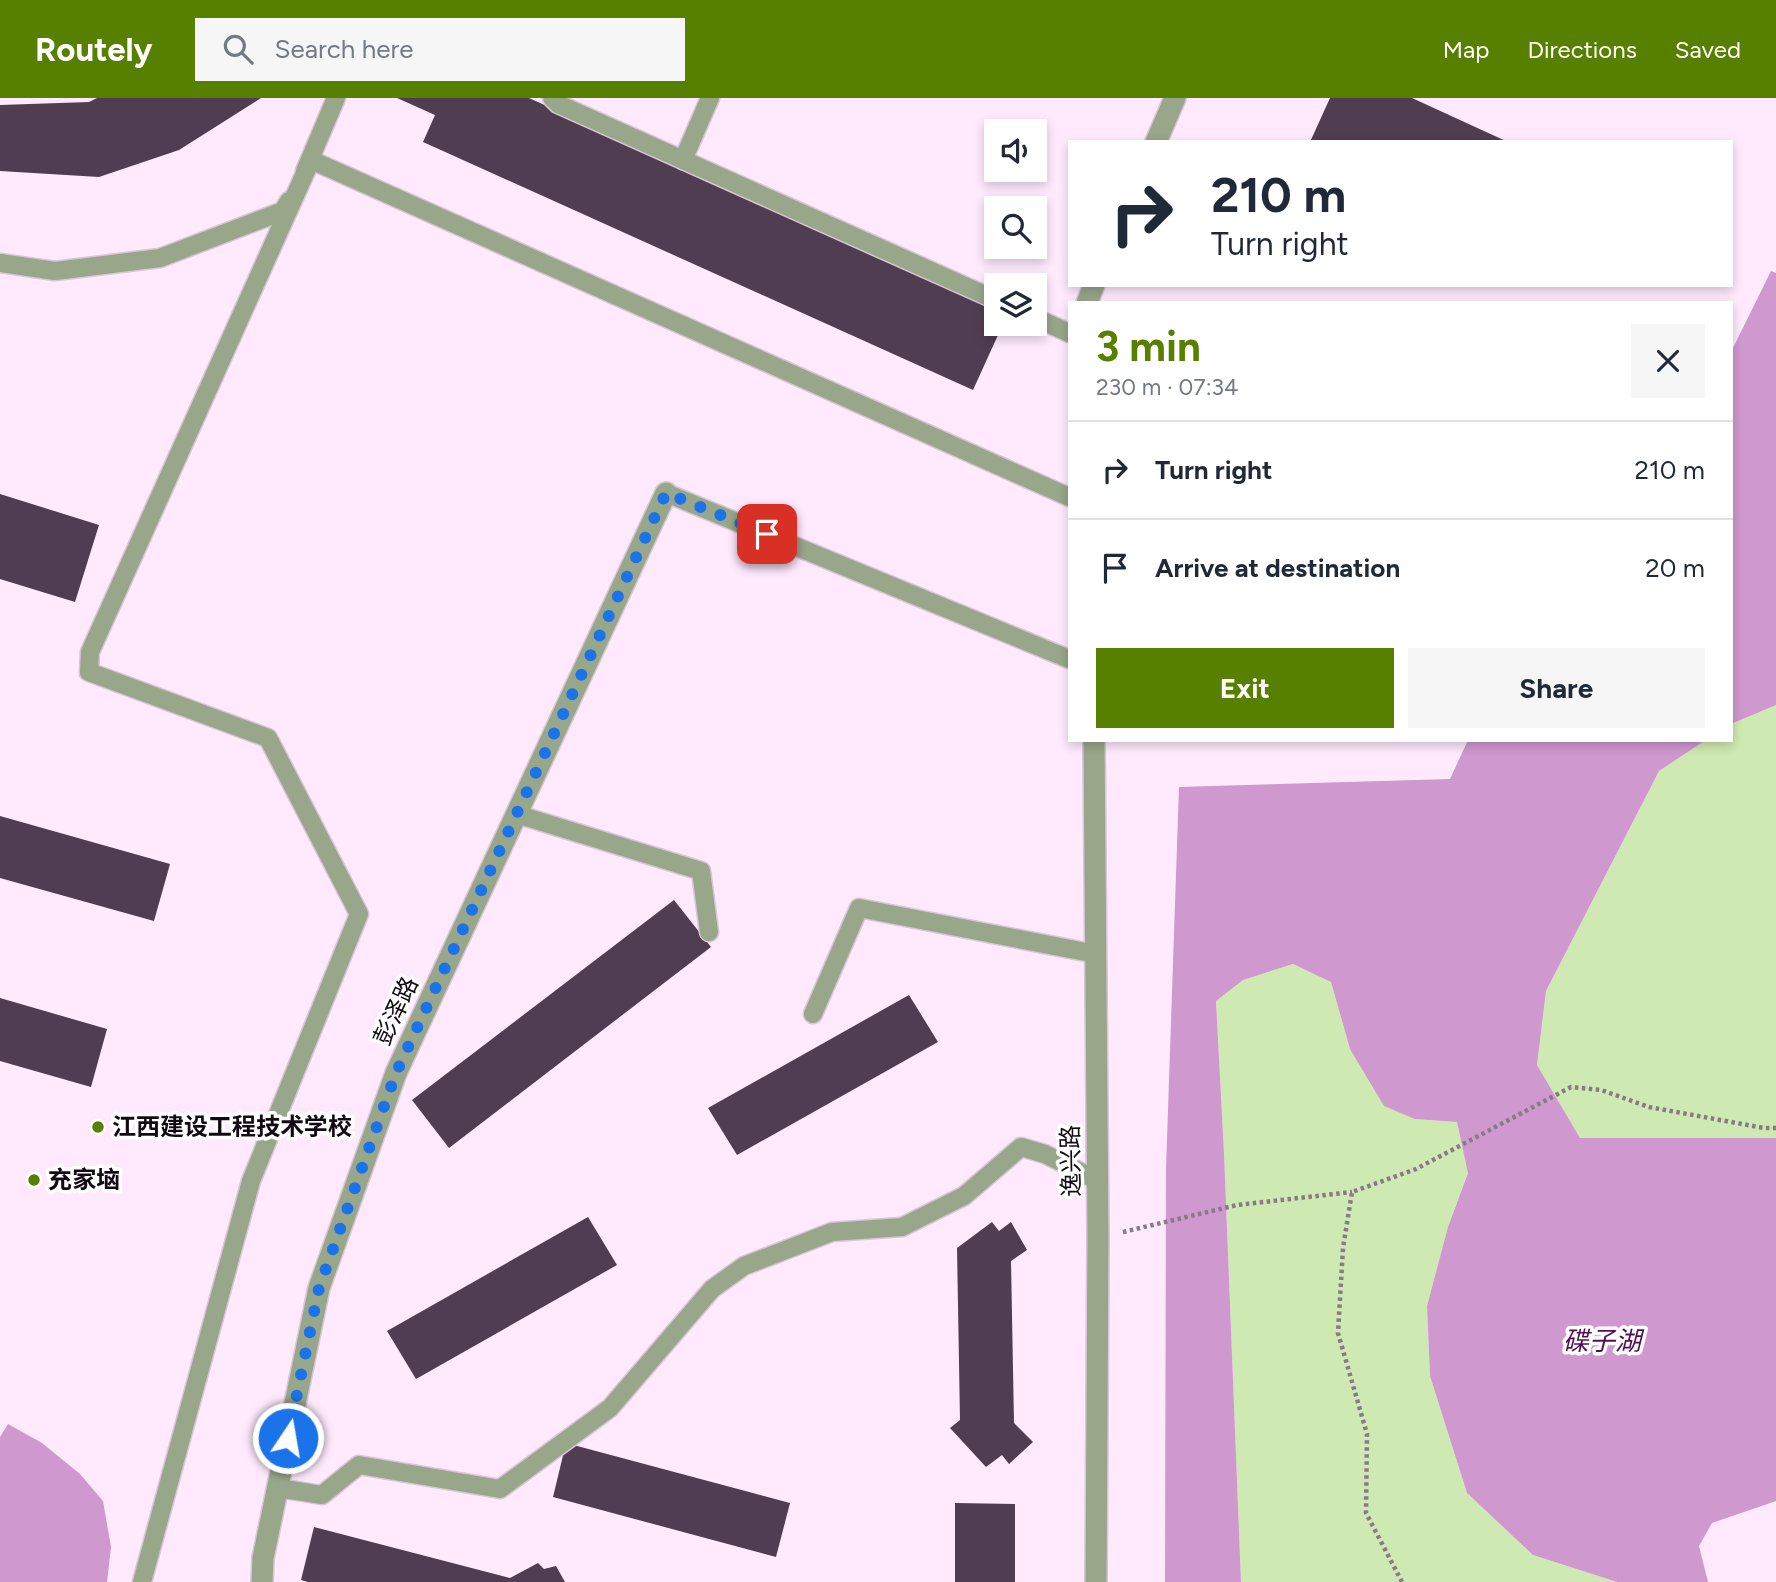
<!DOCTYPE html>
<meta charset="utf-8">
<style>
:root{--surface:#fff;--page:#f6f6f7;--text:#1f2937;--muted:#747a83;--line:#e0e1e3;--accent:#588000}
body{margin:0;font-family:Figtree,"Noto Sans SC",sans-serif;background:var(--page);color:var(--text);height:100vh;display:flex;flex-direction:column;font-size:26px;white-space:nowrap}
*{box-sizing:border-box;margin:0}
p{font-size:23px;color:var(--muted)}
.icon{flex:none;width:38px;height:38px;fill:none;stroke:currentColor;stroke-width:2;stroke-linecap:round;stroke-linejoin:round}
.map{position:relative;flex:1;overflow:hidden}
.side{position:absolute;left:1068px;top:203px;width:665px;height:441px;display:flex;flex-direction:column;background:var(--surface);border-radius:0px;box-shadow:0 4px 10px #0003}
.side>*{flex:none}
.banner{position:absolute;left:1068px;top:42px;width:665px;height:147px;border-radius:0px;box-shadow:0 4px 10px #0003;background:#fff;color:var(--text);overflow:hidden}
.tools{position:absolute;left:984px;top:21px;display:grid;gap:14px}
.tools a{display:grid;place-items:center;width:63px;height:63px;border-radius:0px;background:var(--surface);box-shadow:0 4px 10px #0003;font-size:35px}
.pin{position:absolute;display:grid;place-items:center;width:60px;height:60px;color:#fff;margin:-30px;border-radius:14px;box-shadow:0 4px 10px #0006}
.me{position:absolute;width:77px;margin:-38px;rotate:12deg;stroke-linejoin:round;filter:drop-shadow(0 0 5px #0008)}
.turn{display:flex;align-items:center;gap:24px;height:147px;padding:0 28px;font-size:32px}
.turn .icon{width:91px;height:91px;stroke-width:2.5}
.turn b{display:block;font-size:49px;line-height:60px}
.round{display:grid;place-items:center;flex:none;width:74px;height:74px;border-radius:0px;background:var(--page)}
.head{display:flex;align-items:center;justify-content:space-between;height:119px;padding:0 28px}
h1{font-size:42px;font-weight:700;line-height:52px;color:var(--accent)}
.primary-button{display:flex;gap:14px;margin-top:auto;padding:14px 28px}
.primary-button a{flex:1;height:80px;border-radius:0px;background:var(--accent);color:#fff;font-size:28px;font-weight:700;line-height:80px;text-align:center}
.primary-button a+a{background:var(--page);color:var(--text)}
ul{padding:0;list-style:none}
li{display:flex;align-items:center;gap:21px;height:98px;padding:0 28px;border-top:2px solid var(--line)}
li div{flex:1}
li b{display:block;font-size:26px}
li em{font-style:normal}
header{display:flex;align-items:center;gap:42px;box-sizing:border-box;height:98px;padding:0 35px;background:var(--accent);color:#fff}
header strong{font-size:33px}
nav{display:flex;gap:38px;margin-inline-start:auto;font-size:24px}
.search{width:490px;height:63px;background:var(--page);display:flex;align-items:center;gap:18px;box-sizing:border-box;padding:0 24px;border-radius:0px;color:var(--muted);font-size:26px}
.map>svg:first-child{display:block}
</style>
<header>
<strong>Routely</strong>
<div class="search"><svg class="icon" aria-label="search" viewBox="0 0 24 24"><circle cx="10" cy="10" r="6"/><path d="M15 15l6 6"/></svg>Search here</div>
<nav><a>Map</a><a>Directions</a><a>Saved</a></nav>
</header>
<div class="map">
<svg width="1776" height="1484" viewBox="0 0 1776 1484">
<rect width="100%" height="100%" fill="#fee9fd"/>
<g fill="#cfe9b2">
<path d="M1776,607V1040H1580L1537,967L1546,893L1659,673L1706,642H1731V626Z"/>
<path d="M1293,866L1331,884L1350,951L1415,1021L1457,1024L1468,1074L1448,1129L1427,1208L1430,1278L1467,1395L1533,1457L1617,1484H1241L1224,1055L1216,902L1243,882Z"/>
</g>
<g fill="#cf98cf">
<path d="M1771,173L1776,175V607L1731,626V254Z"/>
<path d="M1468,642H1706L1659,673L1546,893L1537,967L1580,1040H1776V1403L1712,1425L1699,1448L1708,1484H1617L1533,1457L1467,1395L1430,1278L1427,1208L1448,1129L1468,1075L1457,1024L1415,1021L1384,1008L1350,951L1331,884L1293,866L1243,882L1216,903L1224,1055L1241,1484H1165L1166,1071L1179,689L1450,681Z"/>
<path d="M8,1326L42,1345L80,1376L103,1403L111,1449L107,1484H0V1339Z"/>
</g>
<g fill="#513d51">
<path d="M97,0H261L179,52L99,79L0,73V7L89,4Z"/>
<path d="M397,0H529L996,211V226H1003L973,292L423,44L435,17Z"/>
<path d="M1330,0H1412L1508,44H1310Z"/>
<path d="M0,396L99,427L75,504L0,481Z"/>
<path d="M0,718L170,766L154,823L0,780Z"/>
<path d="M674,802L711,849L449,1050L412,1002Z"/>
<path d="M909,897L938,944L737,1057L708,1010Z"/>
<path d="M0,900L107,931L91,989L0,963Z"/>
<path d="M588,1119L617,1167L416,1281L387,1233Z"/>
<path d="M992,1124L999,1133L1011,1124L1027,1152L1011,1163L1014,1325L1033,1344L1009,1366L1002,1357L986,1369L950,1330L960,1322L957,1150Z"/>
<path d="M566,1345L790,1405L776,1459L553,1399Z"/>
<path d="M955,1405L1015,1406V1484H955Z"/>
<path d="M314,1429L510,1480L538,1465L544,1471L556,1468L565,1484H308L301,1482Z"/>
</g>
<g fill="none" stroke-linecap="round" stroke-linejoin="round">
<defs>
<g id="service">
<path d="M552,0L558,6L996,202"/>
<path d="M683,62L710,0"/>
<path d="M305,73L336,0"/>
<path d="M0,165L55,173L160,160L283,113L289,103"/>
<path d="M1034,219L1069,235"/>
<path d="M666,395L1069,561"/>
<path d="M516,716L701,773L709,834"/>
<path d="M813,916L859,810L1096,856"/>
<path d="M278,1390L322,1397L359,1367L500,1391L610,1310L712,1191L744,1168L832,1134L902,1129L964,1098L1021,1049L1045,1056L1098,1083"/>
<path d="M142,1484L251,1083L359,816L268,640L89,574L90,554L311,62L1069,399"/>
</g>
<g id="minor">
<path d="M1156,44L1175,0"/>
<path d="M1087,205L1094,187"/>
<path d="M1094,642L1098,1139L1096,1484"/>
<path d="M262,1484L263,1460L319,1190L396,975L666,395"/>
</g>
</defs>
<use href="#service" stroke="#d8c5d7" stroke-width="21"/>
<use href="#minor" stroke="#d8c5d7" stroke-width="24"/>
<g stroke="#887a88" stroke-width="4.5" stroke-dasharray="3.5 3.5" stroke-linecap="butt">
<path d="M1123,1134L1237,1107L1352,1094"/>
<path d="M1402,1484L1366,1415L1367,1336L1338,1235L1343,1150L1352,1094L1416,1071L1571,989L1601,992L1649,1009L1764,1030H1776"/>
</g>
<use href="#service" stroke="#98a689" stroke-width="18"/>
<use href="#minor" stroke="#98a689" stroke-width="21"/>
</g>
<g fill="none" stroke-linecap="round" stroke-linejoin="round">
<path stroke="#1a73e8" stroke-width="12" stroke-dasharray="0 21.6" d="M288,1340L319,1190L396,975L666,395L767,436"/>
</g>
<g fill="#588000" stroke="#fff" stroke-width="2.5">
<circle cx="98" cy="1029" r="7"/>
<circle cx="34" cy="1082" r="7"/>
</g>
<g text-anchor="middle" stroke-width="7" stroke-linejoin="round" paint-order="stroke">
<g font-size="24" fill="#120a12" stroke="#fff">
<text transform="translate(396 913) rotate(-65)" y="8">彭泽路</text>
<text transform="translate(1071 1063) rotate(-91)" y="8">逸兴路</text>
</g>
<g font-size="24" font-weight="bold" fill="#120a12" stroke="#fff" text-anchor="start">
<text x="112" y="1037">江西建设工程技术学校</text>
<text x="48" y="1090">充家垴</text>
</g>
<g font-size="26" font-style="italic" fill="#510e53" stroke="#fff">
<text x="1602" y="1252">碟子湖</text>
</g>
</g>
</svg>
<div class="tools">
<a><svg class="icon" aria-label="sound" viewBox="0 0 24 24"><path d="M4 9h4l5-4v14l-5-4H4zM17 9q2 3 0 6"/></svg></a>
<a><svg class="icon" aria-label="search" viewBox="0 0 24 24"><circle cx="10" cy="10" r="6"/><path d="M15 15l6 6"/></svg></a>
<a><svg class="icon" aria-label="layers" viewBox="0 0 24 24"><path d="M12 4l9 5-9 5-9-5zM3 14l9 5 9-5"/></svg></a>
</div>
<div class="pin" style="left:767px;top:436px;background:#d93025"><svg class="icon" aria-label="arrive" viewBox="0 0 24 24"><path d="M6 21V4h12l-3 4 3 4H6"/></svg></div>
<svg class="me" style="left:288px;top:1340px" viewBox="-20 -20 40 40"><circle r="17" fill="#1a73e8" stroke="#fff" stroke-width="3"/><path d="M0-11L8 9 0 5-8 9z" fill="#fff"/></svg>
<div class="banner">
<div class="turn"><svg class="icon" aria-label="right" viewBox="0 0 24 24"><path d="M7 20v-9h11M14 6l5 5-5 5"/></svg><div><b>210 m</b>Turn right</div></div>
</div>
<section class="side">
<div class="head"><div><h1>3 min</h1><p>230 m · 07:34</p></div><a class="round"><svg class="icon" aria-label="close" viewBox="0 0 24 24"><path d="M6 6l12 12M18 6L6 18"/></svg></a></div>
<ul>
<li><svg class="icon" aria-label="right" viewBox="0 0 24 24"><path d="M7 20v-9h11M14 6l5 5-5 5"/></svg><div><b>Turn right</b></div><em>210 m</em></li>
<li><svg class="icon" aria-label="arrive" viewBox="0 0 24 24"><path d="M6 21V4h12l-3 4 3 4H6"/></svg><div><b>Arrive at destination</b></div><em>20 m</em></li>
</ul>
<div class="primary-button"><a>Exit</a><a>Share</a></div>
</section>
</div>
